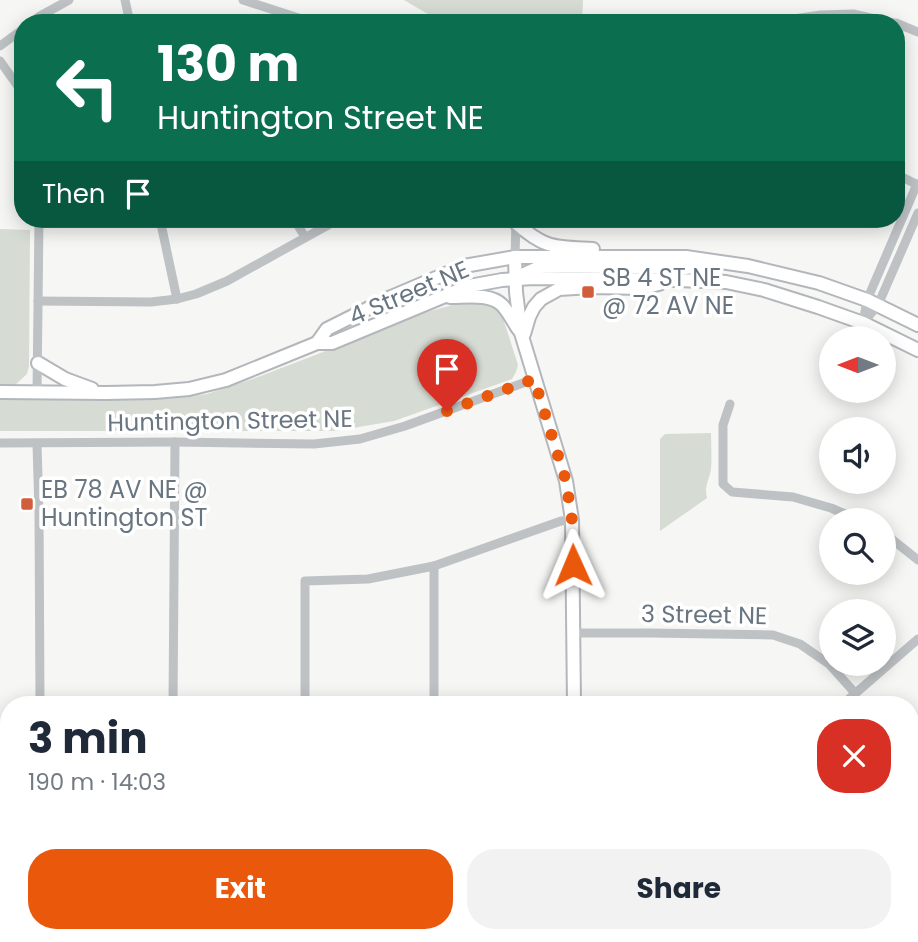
<!DOCTYPE html>
<meta charset="utf-8">
<style>
:root{--surface:#fff;--page:#f2f2f3;--text:#1f2937;--muted:#747a83;--accent:#ea580c}
body{margin:0;font-family:Poppins,sans-serif;background:var(--page);color:var(--text);height:100vh;display:flex;flex-direction:column;font-size:26px;white-space:nowrap}
*{box-sizing:border-box;margin:0}
p{font-size:23px;color:var(--muted)}
.icon{flex:none;width:38px;height:38px;fill:none;stroke:currentColor;stroke-width:2;stroke-linecap:round;stroke-linejoin:round}
.map{position:relative;flex:1;overflow:hidden}
.side{position:absolute;left:0px;top:696px;width:919px;height:247px;display:flex;flex-direction:column;background:var(--surface);border-radius:28px 28px 0 0;box-shadow:0 4px 18px #0003}
.side>*{flex:none}
.banner{position:absolute;left:14px;top:14px;width:891px;height:214px;border-radius:28px;box-shadow:0 4px 18px #0003;background:#0b6e4f;color:#fff;overflow:hidden}
.needle{width:46px;rotate:270deg}
.buttons{position:absolute;left:819px;top:326px;display:grid;gap:14px}
.buttons a{display:grid;place-items:center;width:77px;height:77px;border-radius:50%;background:var(--surface);box-shadow:0 4px 18px #0003;font-size:35px}
.pin{position:absolute;display:grid;place-items:center;width:60px;height:60px;color:#fff;margin:-72px -30px;border-radius:50% 50% 50% 0;rotate:-45deg;box-shadow:0 0 7px #0007}
.pin .icon{rotate:45deg}
.me{position:absolute;width:77px;margin:-38px;rotate:359deg;stroke-linejoin:round;filter:drop-shadow(0 0 5px #0008)}
.turn{display:flex;align-items:center;gap:24px;height:147px;padding:0 28px;font-size:32px}
.turn .icon{width:91px;height:91px;stroke-width:2.5}
.turn b{display:block;font-size:49px;line-height:60px}
.then{display:flex;align-items:center;height:66px;padding:0 28px;background:#0003;gap:14px;font-size:26px}
.round{display:grid;place-items:center;flex:none;width:74px;height:74px;border-radius:28px;background:var(--page)}
.overview{display:flex;align-items:center;justify-content:space-between;height:119px;padding:0 28px}
h1{font-size:42px;font-weight:700;line-height:52px}
.primary-button{display:flex;gap:14px;margin-top:auto;padding:14px 28px}
.primary-button a{flex:1;height:80px;border-radius:28px;background:var(--accent);color:#fff;font-size:28px;font-weight:700;line-height:80px;text-align:center}
.primary-button a+a{background:var(--page);color:var(--text)}
.map>svg:first-child{display:block}
</style>
<div class="map">
<svg width="918" height="942" viewBox="0 0 918 942">
<rect width="100%" height="100%" fill="#f6f6f4"/>
<g fill="#d6dbd3">
<path d="M404,0H583L582,23H453L433,17Z"/>
<path d="M0,229L30,230L29,366L27,374L15,385H0Z"/>
<path d="M471,302C483,302 492,303 501,312L518,365L516,372L512,379L394,421L335,431H0V399H166L207,394L258,377L427,312L452,305Z"/>
<path d="M711,433C711,445 712,458 711,469C709,481 704,486 707,498L660,531V439L665,434Z"/>
<path d="M40,934H211V942H38Z"/>
</g>
<g fill="none" stroke-linecap="round" stroke-linejoin="round">
<defs>
<g id="secondary">
<path d="M516,223C545,249 555,247 593,249"/>
<path d="M515,257L516,292L521,333L566,481L572,520L574,705"/>
<path d="M522,275L542,266L685,268L708,264"/>
<path d="M450,297C466,297 490,293 502,305C509,312 513,322 519,330"/>
<path d="M524,334L529,317L534,307L541,299L559,289L592,287L642,288L659,284"/>
<path d="M317,343L327,329L391,297L464,266L515,257H686L748,266L819,283L867,300L918,325"/>
<path d="M38,363L65,379L92,389"/>
<path d="M0,392L106,393L155,392L189,389L226,380L317,343H332L469,286L502,280L533,278L678,280L726,282L764,290L818,307L863,323L918,350"/>
<path d="M574,942V934"/>
</g>
</defs>
<use href="#secondary" stroke="#b3b7bb" stroke-width="16"/>
<g stroke="#bec2c5" stroke-width="9">
<path d="M125,0L130,23"/>
<path d="M243,0L314,23"/>
<path d="M30,23L40,16L69,0"/>
<path d="M766,23L821,15L853,14L893,23"/>
<path d="M896,23L918,32"/>
<path d="M0,46L23,29"/>
<path d="M0,61L17,85L23,96"/>
<path d="M896,174L918,185"/>
<path d="M294,219L305,237"/>
<path d="M161,224L177,299"/>
<path d="M515,257L516,220"/>
<path d="M38,301L151,302L177,299L196,294L227,281L339,219"/>
<path d="M864,322L878,305L918,213"/>
<path d="M863,323L867,300L917,184"/>
<path d="M37,392L39,219"/>
<path d="M730,404L723,425V484L732,492L793,497L831,508L859,520"/>
<path d="M0,443L175,442L314,444L360,439L405,426L534,379"/>
<path d="M37,444L39,512L40,705"/>
<path d="M884,533L918,560"/>
<path d="M574,633H650L773,635L800,644L829,664L855,693"/>
<path d="M173,705L175,442"/>
<path d="M305,705V581L368,579L434,566L561,521L572,520"/>
<path d="M434,705V566"/>
<path d="M842,705L918,639"/>
<path d="M910,837L918,830"/>
<path d="M426,934V942"/>
<path d="M859,934V942"/>
<path d="M25,942L27,934"/>
<path d="M289,942V934"/>
<path d="M720,942V934"/>
</g>
<use href="#secondary" stroke="#fff" stroke-width="12"/>
</g>
<g fill="none" stroke-linecap="round" stroke-linejoin="round">
<path stroke="#ea580c" stroke-width="12" stroke-dasharray="0 21.6" d="M447,411L534,379L566,481L572,520L573,565"/>
</g>
<g fill="#d05e3b" stroke="#fff" stroke-width="2.5">
<rect x="581" y="285" width="14" height="14" rx="3.5"/>
<rect x="20" y="497" width="14" height="14" rx="3.5"/>
</g>
<g text-anchor="middle" stroke-width="7" stroke-linejoin="round" paint-order="stroke">
<g font-size="24" fill="#697681" stroke="#fff" text-anchor="start">
<text x="602" y="286">SB 4 ST NE<tspan x="602" dy="28">@ 72 AV NE</tspan></text>
<text x="41" y="498">EB 78 AV NE @<tspan x="41" dy="28">Huntington ST</tspan></text>
</g>
<g font-size="24" fill="#697681" stroke="#fff">
<text transform="translate(409 293) rotate(-23)" y="8">4 Street NE</text>
<text transform="translate(230 421) rotate(-1)" y="8">Huntington Street NE</text>
<text transform="translate(704 615) rotate(1)" y="8">3 Street NE</text>
</g>
</g>
</svg>
<div class="buttons">
<a><svg class="needle" viewBox="-14 -14 28 28"><path d="M0-13l5 13h-10z" fill="#e53935"/><path d="M0 13l5-13h-10z" fill="#747a83"/></svg></a>
<a><svg class="icon" aria-label="sound" viewBox="0 0 24 24"><path d="M4 9h4l5-4v14l-5-4H4zM17 9q2 3 0 6"/></svg></a>
<a><svg class="icon" aria-label="search" viewBox="0 0 24 24"><circle cx="10" cy="10" r="6"/><path d="M15 15l6 6"/></svg></a>
<a><svg class="icon" aria-label="layers" viewBox="0 0 24 24"><path d="M12 4l9 5-9 5-9-5zM3 14l9 5 9-5"/></svg></a>
</div>
<div class="pin" style="left:447px;top:411px;background:#d93025"><svg class="icon" aria-label="arrive" viewBox="0 0 24 24"><path d="M6 21V4h12l-3 4 3 4H6"/></svg></div>
<svg class="me" style="left:573px;top:565px" viewBox="-20 -20 40 40"><path d="M0-17L14 15 0 8-14 15z" fill="#ea580c" stroke="#fff" stroke-width="4"/></svg>
<div class="banner">
<div class="turn"><svg class="icon" aria-label="left" viewBox="0 0 24 24"><path d="M17 20v-9H6M10 6l-5 5 5 5"/></svg><div><b>130 m</b>Huntington Street NE</div></div>
<div class="then">Then<svg class="icon" aria-label="arrive" viewBox="0 0 24 24"><path d="M6 21V4h12l-3 4 3 4H6"/></svg></div>
</div>
<section class="side">
<div class="overview"><div><h1>3 min</h1><p>190 m · 14:03</p></div><a class="round" style="background:#d93025;color:#fff"><svg class="icon" aria-label="close" viewBox="0 0 24 24"><path d="M6 6l12 12M18 6L6 18"/></svg></a></div>
<div class="primary-button"><a>Exit</a><a>Share</a></div>
</section>
</div>
